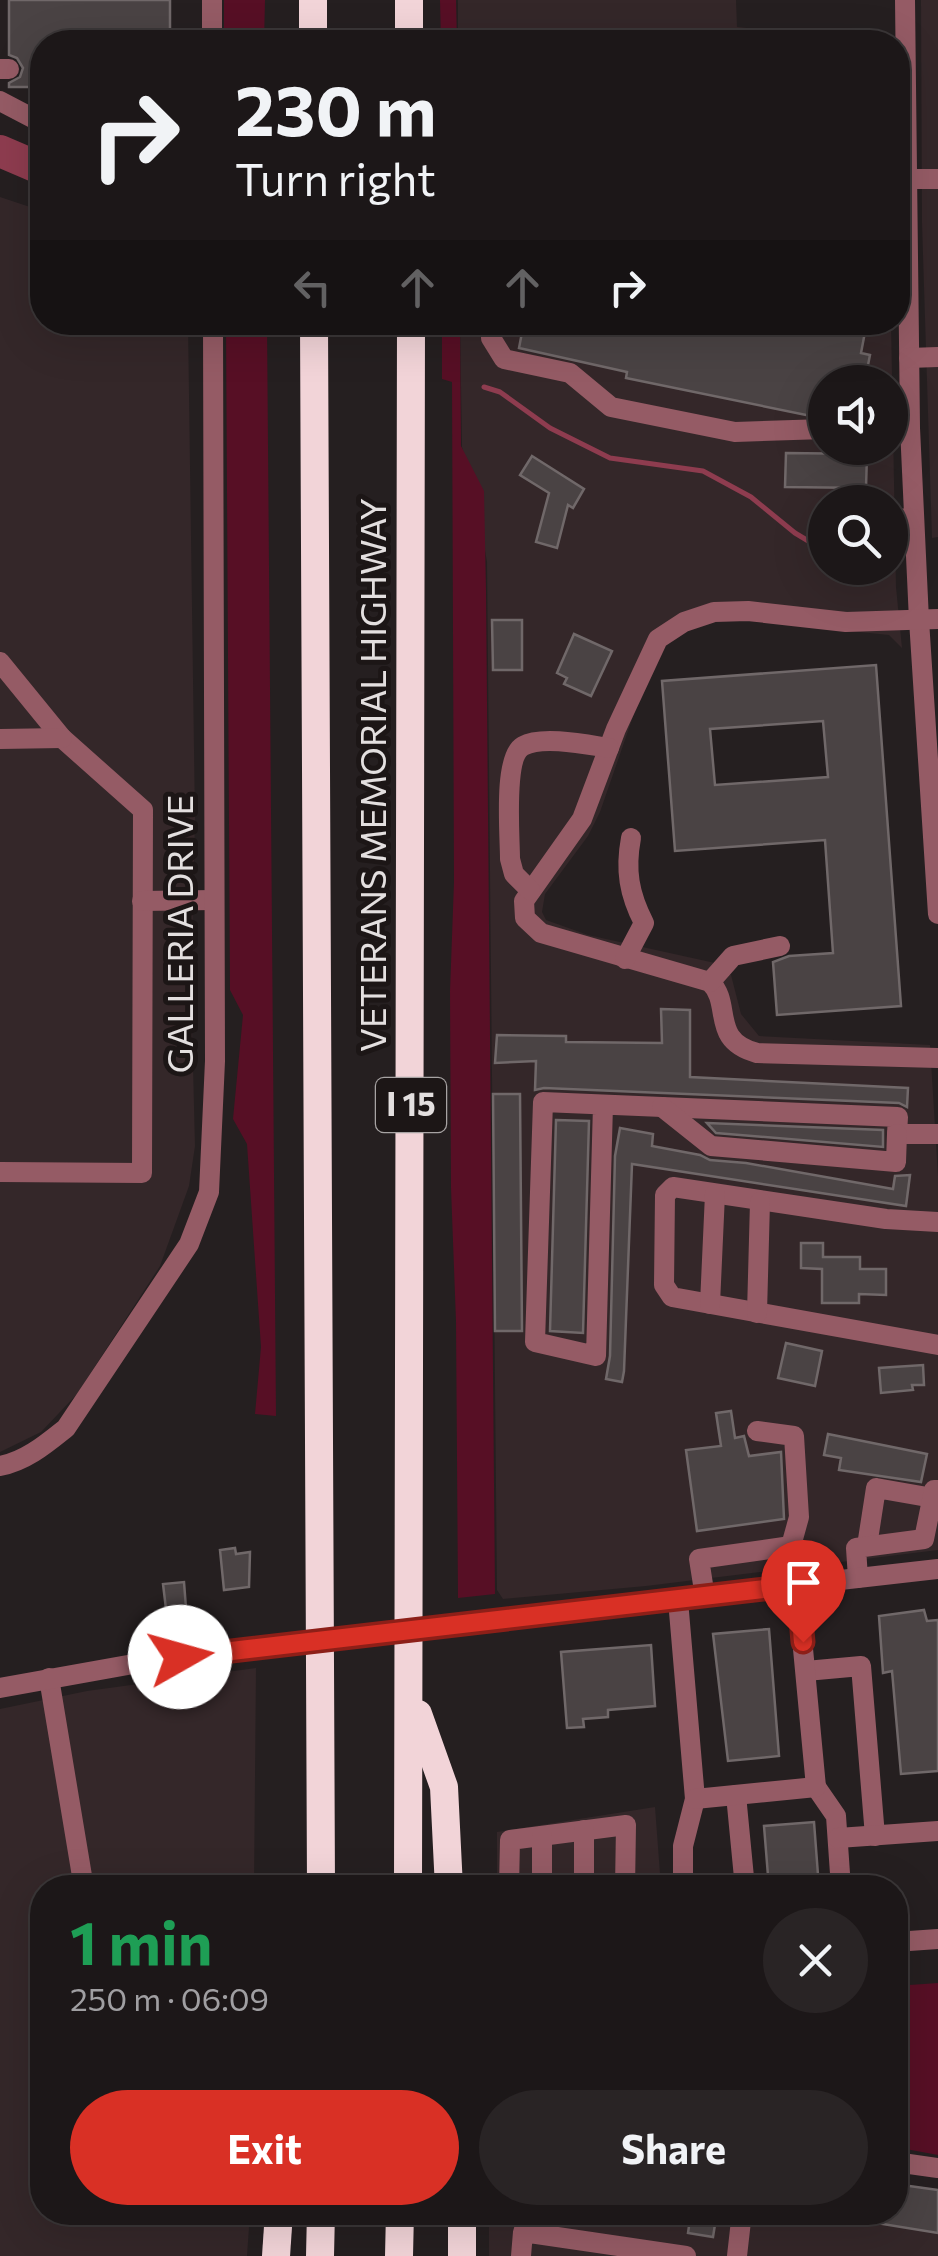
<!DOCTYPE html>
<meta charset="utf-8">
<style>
:root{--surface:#1c1718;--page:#292425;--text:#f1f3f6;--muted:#a09fa2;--line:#3a3637;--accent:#d93025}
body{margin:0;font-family:Commissioner,sans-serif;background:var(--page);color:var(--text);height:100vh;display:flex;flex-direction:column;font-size:38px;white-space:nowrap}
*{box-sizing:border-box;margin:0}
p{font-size:32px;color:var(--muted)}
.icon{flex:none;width:55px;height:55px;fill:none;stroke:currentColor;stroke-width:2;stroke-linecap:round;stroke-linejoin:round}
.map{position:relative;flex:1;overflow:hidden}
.sheet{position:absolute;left:30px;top:1875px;width:878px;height:350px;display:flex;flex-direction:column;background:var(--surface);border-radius:40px;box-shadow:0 10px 40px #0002,0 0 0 2px var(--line)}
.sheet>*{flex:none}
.top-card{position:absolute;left:30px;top:30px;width:880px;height:305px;border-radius:40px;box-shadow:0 10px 40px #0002,0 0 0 2px var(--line);background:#1c1718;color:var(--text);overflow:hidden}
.tools{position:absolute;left:808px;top:365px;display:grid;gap:20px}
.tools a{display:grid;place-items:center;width:100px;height:100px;border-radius:50%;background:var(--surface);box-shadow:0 10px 40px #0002,0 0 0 2px var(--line);font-size:50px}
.pin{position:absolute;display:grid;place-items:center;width:85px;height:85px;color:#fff;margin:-102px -42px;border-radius:50% 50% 50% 0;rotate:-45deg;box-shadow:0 0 10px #0007}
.pin .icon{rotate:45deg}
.me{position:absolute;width:110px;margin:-55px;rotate:83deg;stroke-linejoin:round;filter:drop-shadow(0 0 8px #0008)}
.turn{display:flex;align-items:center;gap:35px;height:210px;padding:0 40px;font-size:45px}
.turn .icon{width:130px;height:130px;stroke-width:2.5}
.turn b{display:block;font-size:70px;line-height:85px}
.lanes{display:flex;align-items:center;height:95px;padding:0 40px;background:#0003;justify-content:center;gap:50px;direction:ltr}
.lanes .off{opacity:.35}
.round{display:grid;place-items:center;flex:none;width:105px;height:105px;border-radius:52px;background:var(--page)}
.headline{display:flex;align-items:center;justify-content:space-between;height:170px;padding:0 40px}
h1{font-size:60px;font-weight:700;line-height:75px;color:#1e9e55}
.primary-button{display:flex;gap:20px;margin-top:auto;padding:20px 40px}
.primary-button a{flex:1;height:115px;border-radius:60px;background:var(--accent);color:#fff;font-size:40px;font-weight:700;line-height:115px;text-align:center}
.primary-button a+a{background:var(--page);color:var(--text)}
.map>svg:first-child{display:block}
</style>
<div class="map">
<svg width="938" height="2256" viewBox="0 0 938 2256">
<rect width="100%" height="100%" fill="#251f20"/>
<g fill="#342729" fill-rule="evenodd">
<path d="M458,0H736L737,27L797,33L796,42H458Z"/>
<path d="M921,0H938V537L932,538L922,223Z"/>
<path d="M0,197L42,211V322L188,323L195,820L191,985L195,1146L189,1186L160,1266L77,1394L41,1432L0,1452Z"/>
<path d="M460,323H891L896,587L902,648L889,635L733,619L695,623L670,634L645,682L600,812L588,836L545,894L542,912L546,920L588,935L715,963L731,975L741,1014L759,1036L930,1045L938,1176V1550L646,1586L503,1599L497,1590L487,562L477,503L462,447ZM825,382H890V448H825ZM825,502H890V568H825Z"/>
<path d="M256,1668L254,1887L42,1888V2212L250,2213L247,2256H0V1709L87,1691Z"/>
<path d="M655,1807L661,1887H497V1832Z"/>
<path d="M895,2183L938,2189V2256H489V2213L895,2212Z"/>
</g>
<g fill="#570f25">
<path d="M224,0H265L264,42H224Z"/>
<path d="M440,0H456L457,42H441Z"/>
<path d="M226,323H267L276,1416L255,1414L261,1347L247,1144L233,1119L243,1015L230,990Z"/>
<path d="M442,323H460L461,446L484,491L486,590L495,1594L458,1598L456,1321L451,1188L450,991L454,882L452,382L442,379Z"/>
<path d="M938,1983V2155L895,2147V1986Z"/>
</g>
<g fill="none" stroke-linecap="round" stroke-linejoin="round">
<path stroke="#8e3c4f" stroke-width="5" d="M484,387L500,392L550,428L610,458L703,471L751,497L795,533L825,551"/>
<path stroke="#8e3c4f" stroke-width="32" d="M0,151L42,169"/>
</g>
<g fill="#4a4344" stroke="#706869" stroke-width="2.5" fill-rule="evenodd">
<path d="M9,0H170V42H42V87H9V83L20,77L23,68L17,58L9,55Z"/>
<path d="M524,322H818L865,332L861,353L870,355L866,375L858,373L856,382H825L822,415L811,416L626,378L627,372L519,348Z"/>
<path d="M786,453L867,454L866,488L785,487Z"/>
<path d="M532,456L584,489L573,508L568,505L557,548L536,542L549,493L520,475Z"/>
<path d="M492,620H522V670H493Z"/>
<path d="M574,634L612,651L591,696L564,684L567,678L557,673Z"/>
<path d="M876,665L901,1006L777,1015L773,962L789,956L833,953L825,840L675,851L662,681ZM823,721L828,777L715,785L710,729Z"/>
<path d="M661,1009L690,1010V1077L908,1088L907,1107L899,1103L544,1088L535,1090L536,1061L495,1063L497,1035L566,1036V1042L662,1043Z"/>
<path d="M493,1094H520L522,1331H495Z"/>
<path d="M556,1120L589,1121L583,1333L550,1331Z"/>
<path d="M707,1123L883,1130V1147L716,1133Z"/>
<path d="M620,1128L653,1134L652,1146L700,1155L710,1160L746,1163L893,1189L895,1176L910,1175L906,1206L632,1164L624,1371L622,1382L606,1379L610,1356L615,1156Z"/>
<path d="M801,1243H823V1257H860V1269H886V1295L859,1294V1303H822V1269L801,1268Z"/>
<path d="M786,1343L822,1351L815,1386L778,1378Z"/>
<path d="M923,1365L924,1385H912L913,1390L881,1393L879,1368Z"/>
<path d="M731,1411L735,1438L744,1436L749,1456L781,1452L784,1519L697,1531L686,1450L721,1446L716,1413Z"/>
<path d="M828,1434L927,1454L921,1482L839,1470L841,1458L824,1455Z"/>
<path d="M235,1548L236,1554L250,1552L249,1587L224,1590L220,1550Z"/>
<path d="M184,1582L186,1608L166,1609L163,1584Z"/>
<path d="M924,1610L927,1621L938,1620V1771L901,1774L892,1671L883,1673L879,1616Z"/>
<path d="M769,1629L779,1756L728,1761L713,1634Z"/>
<path d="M651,1645L655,1706L608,1710V1717L583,1719L584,1727L567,1728L561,1652Z"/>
<path d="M814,1822L819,1888H769L764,1826Z"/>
<path d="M895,2184L938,2190V2233L864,2221V2212H895Z"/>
<path d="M691,2212H717L713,2237L688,2233Z"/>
</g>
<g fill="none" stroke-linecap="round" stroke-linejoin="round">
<g stroke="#955b65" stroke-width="20">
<path d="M212,0V42"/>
<path d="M905,0L910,428L919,620L938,914"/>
<path d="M0,69H9"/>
<path d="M0,101L42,123"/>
<path d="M907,179H938"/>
<path d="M491,322V338L504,359L570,373L611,407L735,432L825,429"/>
<path d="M909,358L938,357"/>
<path d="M890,518L913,519"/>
<path d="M938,619L846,622L748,611L714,612L684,622L658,639L616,729L582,819L524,901L525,918L541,933L710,982C733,1004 709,1040 757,1053L938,1058"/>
<path d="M0,662L62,738L143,810L142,1173L0,1172"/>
<path d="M0,739L62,738"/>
<path d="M530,890L514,874L510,859C510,835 503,757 523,746C542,735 589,745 609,748"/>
<path d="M142,901L214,900"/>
<path d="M625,959L644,923C629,894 625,870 631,838"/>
<path d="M710,982L733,956L780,946"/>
<path d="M603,1105L596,1356L535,1342L543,1102C662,1107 780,1112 898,1117L897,1134H938"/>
<path d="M662,1107L711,1146L896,1162L897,1134"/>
<path d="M938,1222L886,1219L673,1187L665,1195L664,1285L672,1297L938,1345"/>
<path d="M710,1304L715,1194"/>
<path d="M757,1313L760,1202"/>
<path d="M757,1431L794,1436L799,1517L791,1546"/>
<path d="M0,1466C26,1461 46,1444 66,1428L189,1244L209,1192L215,1061L213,322"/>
<path d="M867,1546L876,1488L933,1498"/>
<path d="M858,1578L856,1548L924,1539L934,1490H938"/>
<path d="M678,1600L695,1799L683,1846V1888"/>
<path d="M504,1618L938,1569"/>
<path d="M806,1671L861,1666L875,1836"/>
<path d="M49,1678L84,1888"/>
<path d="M0,1688L150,1661L244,1649"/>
<path d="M816,1787L836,1816L841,1888"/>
<path d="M736,1795L745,1888"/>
<path d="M695,1799L816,1787L797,1585L791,1546L699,1559L705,1597"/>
<path d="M838,1838L938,1831"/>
<path d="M509,1888L510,1840L626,1825L625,1888"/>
<path d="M542,1888V1836"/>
<path d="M584,1888V1830"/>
<path d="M895,1942L938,1939"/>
<path d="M895,2162L938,2168"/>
<path d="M521,2256L523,2232L686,2256"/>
<path d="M737,2256L742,2212"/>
</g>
<g stroke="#f2d4d8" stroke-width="28">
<path d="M313,0V42"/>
<path d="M409,0V42"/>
<path d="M314,322L321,1888"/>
<path d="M418,1714L444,1787L449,1888"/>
<path d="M408,1888L411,322"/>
<path d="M276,2256L279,2212"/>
<path d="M320,2256L321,2212"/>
<path d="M399,2256L400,2212"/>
<path d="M462,2256V2212"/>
</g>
<path stroke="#955b65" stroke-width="20" d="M244,1649L504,1618"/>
</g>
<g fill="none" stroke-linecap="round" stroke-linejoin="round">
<defs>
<path id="route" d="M180,1657L798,1585L803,1642"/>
</defs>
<use href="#route" stroke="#8d1f18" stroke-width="25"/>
<use href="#route" stroke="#d93025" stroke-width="18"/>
</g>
<g text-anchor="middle" stroke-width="10" stroke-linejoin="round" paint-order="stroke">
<rect fill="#1c1616" stroke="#a7a3a3" stroke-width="2.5" x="376" y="1078" width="70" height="54" rx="8"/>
<g font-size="32" font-weight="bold" fill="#e3dfdf">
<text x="411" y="1116">I 15</text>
</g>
<g font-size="35" fill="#e3dfdf" stroke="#1c1616">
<text transform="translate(374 775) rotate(-90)" y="12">VETERANS MEMORIAL HIGHWAY</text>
<text transform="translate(181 934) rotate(-90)" y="12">GALLERIA DRIVE</text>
</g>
</g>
</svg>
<div class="tools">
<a><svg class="icon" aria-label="sound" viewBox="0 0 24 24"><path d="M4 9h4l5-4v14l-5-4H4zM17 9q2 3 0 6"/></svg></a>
<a><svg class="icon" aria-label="search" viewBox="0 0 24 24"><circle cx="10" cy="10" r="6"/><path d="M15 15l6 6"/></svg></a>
</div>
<div class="pin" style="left:803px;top:1642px;background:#d93025"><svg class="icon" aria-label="arrive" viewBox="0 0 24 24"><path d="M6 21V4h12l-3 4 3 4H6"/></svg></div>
<svg class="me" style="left:180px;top:1657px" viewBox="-20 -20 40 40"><circle r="19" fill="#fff"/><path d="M0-13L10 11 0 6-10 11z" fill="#d93025"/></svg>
<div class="top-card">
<div class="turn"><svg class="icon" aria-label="right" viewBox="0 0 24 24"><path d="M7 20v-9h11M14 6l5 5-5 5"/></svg><div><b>230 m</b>Turn right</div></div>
<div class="lanes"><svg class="icon off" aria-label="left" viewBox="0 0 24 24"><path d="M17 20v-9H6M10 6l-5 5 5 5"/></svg><svg class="icon off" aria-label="ahead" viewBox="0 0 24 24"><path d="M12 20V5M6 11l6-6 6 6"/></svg><svg class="icon off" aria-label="ahead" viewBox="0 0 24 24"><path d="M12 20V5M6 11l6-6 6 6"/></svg><svg class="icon" aria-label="right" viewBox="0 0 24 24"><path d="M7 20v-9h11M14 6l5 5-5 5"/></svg></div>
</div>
<section class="sheet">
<div class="headline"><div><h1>1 min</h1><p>250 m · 06:09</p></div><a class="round"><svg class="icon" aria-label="close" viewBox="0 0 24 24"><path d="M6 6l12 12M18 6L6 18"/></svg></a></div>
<div class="primary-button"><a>Exit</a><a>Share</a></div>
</section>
</div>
